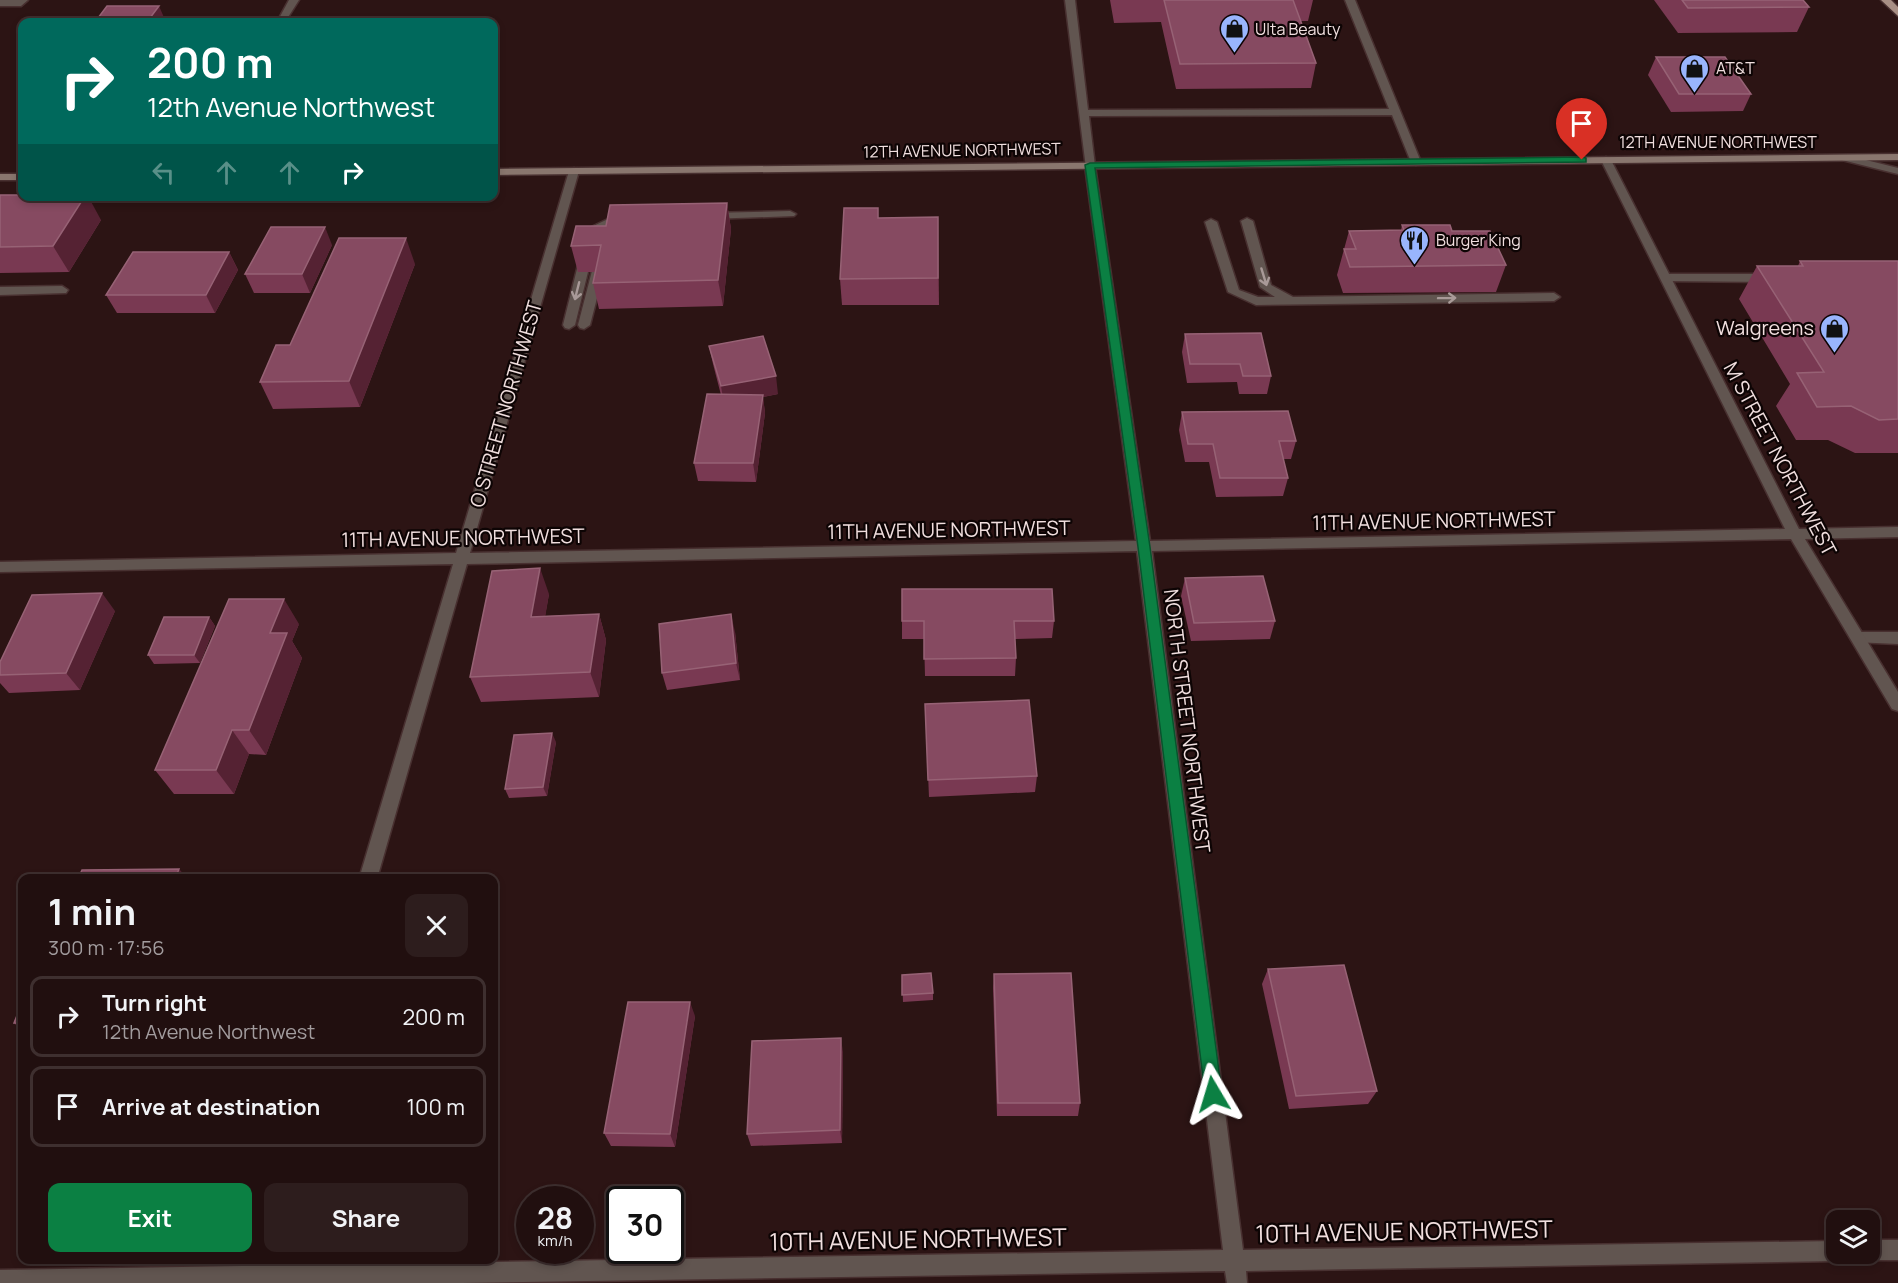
<!DOCTYPE html>
<meta charset="utf-8">
<style>
:root{--surface:#210f0f;--page:#2d1d1d;--text:#f1f3f6;--muted:#a29c9e;--line:#3e2f2f;--accent:#0b8043}
body{margin:0;font-family:Manrope,sans-serif;background:var(--page);color:var(--text);height:100vh;display:flex;flex-direction:column;font-size:22px;white-space:nowrap}
*{box-sizing:border-box;margin:0}
p{font-size:20px;color:var(--muted)}
.icon{flex:none;width:33px;height:33px;fill:none;stroke:currentColor;stroke-width:2;stroke-linecap:round;stroke-linejoin:round}
.map{position:relative;flex:1;overflow:hidden}
.sheet{position:absolute;left:18px;top:874px;width:480px;height:390px;display:flex;flex-direction:column;background:var(--surface);border-radius:12px;box-shadow:0 3px 9px #0003,0 0 0 2px var(--line)}
.sheet>*{flex:none}
.guide{position:absolute;left:18px;top:18px;width:480px;height:183px;border-radius:12px;box-shadow:0 3px 9px #0003,0 0 0 2px var(--line);background:#00695c;color:#fff;overflow:hidden}
.controls{position:absolute;left:1826px;top:1210px;display:grid;gap:12px}
.controls a{display:grid;place-items:center;width:54px;height:54px;border-radius:12px;background:var(--surface);box-shadow:0 3px 9px #0003,0 0 0 2px var(--line);font-size:30px}
.speed{position:absolute;left:516px;top:1186px;display:flex;gap:12px;font-size:30px;font-weight:700;text-align:center}
.speed>*{display:grid;place-content:center;width:78px;height:78px;border-radius:50%;background:var(--surface);box-shadow:0 3px 9px #0003,0 0 0 2px var(--line);line-height:1}
.speed small{font-size:15px;font-weight:400}
.speed .limit{border:3px solid #111;border-radius:9px;background:#fff;color:#111}
.pin{position:absolute;display:grid;place-items:center;width:51px;height:51px;color:#fff;margin:-62px -26px;border-radius:50% 50% 50% 0;rotate:-45deg;box-shadow:0 0 6px #0007}
.pin .icon{rotate:45deg}
.me{position:absolute;width:66px;margin:-33px;rotate:353deg;stroke-linejoin:round;filter:drop-shadow(0 0 4px #0008)}
.turn{display:flex;align-items:center;gap:21px;height:126px;padding:0 30px;font-size:27px}
.turn .icon{width:78px;height:78px;stroke-width:2.5}
.turn b{display:block;font-size:42px;line-height:51px}
.lanes{display:flex;align-items:center;height:57px;padding:0 30px;background:#0003;justify-content:center;gap:30px;direction:ltr}
.lanes .off{opacity:.35}
.round{display:grid;place-items:center;flex:none;width:63px;height:63px;border-radius:12px;background:var(--page)}
.summary{display:flex;align-items:center;justify-content:space-between;height:102px;padding:0 30px}
h1{font-size:36px;font-weight:700;line-height:45px}
.action{display:flex;gap:12px;margin-top:auto;padding:12px 30px}
.action a{flex:1;height:69px;border-radius:12px;background:var(--accent);color:#fff;font-size:24px;font-weight:700;line-height:69px;text-align:center}
.action a+a{background:var(--page);color:var(--text)}
ul{padding:0;list-style:none}
li{display:flex;align-items:center;gap:18px;height:81px;margin:0 12px 9px;padding:0 18px;border:3px solid var(--line);border-radius:12px}
li div{flex:1}
li b{display:block;font-size:22px}
li em{font-style:normal}
.map>svg:first-child{display:block}
</style>
<div class="map">
<svg width="1898" height="1283" viewBox="0 0 1898 1283">
<rect width="100%" height="100%" fill="#2c1414"/>
<g fill="none" stroke-linecap="round" stroke-linejoin="round">
<defs>
<g id="service">
<path d="M0,0H28L21,6H0Z"/>
<path d="M289,0H299L285,22H277Z"/>
<path d="M1065,0H1075L1088,110L1389,109L1345,0H1355L1421,162L1416,165L1411,162L1392,115L1089,116L1095,166L1086,168Z"/>
<path d="M790,211L796,214L794,216L709,219L703,216L709,213Z"/>
<path d="M625,218L629,219V223L612,225L598,231L575,325L569,329L565,328L563,325L587,229L606,220Z"/>
<path d="M1247,218L1253,221L1271,285L1293,297L1554,293L1560,297L1554,301L1256,305L1228,292L1205,222L1211,219L1217,222L1239,290L1258,297H1275L1260,287L1241,221Z"/>
<path d="M599,263L605,267L590,325L584,329L580,328L578,325L593,267Z"/>
<path d="M1666,274H1771L1777,278L1771,282L1662,281V275Z"/>
<path d="M62,286L68,290L66,293L0,295V287Z"/>
<path d="M1858,632H1898V644L1853,642L1851,638L1853,634Z"/>
</g>
<g id="minor">
<path d="M1846,155L1898,168V174L1842,160L1841,158Z"/>
<path d="M1606,157L1611,160L1799,529L1898,527V537L1805,539L1898,692V711L1892,709L1791,539L1152,551L1243,1250L1836,1241V1254H1845L1843,1258L1836,1261L1246,1271L1247,1283H1227L1225,1271L462,1283H0V1270L1223,1250L1137,551L467,564L377,879H359L453,564L0,572V562L456,553L569,171L574,168L579,171L470,553L1136,541L1085,166L1090,163L1095,166L1150,541L1785,529L1601,160Z"/>
<path d="M1869,1240H1898V1260H1869L1862,1257L1860,1254H1869Z"/>
</g>
<g id="secondary">
<path d="M1898,154V160L494,175V169Z"/>
<rect x="0" y="174" width="22" height="6"/>
</g>
<path id="primary" d="M1881,0H1891L1898,7V16Z"/>
</defs>
<use href="#service" stroke="#483030" stroke-width="3"/>
<use href="#minor" stroke="#483030" stroke-width="3"/>
<use href="#secondary" stroke="#483030" stroke-width="3"/>
<use href="#primary" stroke="#483030" stroke-width="3"/>
<use href="#service" fill="#615550" fill-rule="evenodd"/>
<use href="#minor" fill="#615550" fill-rule="evenodd"/>
<use href="#secondary" fill="#89766e" fill-rule="evenodd"/>
<use href="#primary" fill="#a88f85" fill-rule="evenodd"/>
</g>
<g fill="#793952">
<path d="M1110,0H1313L1308,21H1301L1316,63L1311,88L1176,89L1161,22L1114,23Z"/>
<path d="M1654,0H1803L1809,7L1797,32L1678,33Z"/>
<path d="M1656,57L1751,94L1743,111L1671,112L1648,75Z"/>
<path d="M0,195L101,220L69,272L0,273Z"/>
<path d="M727,203L731,229L723,306L599,309L593,283L595,272H578L571,246Z"/>
<path d="M938,217L939,305H842L840,279L879,218Z"/>
<path d="M1402,225L1452,231L1506,265L1496,292L1343,293L1337,275L1349,231L1401,230Z"/>
<path d="M332,245L310,293H254L245,274Z"/>
<path d="M229,252L238,270L215,313H117L106,295Z"/>
<path d="M1800,261H1898V453H1855L1828,440H1796L1776,406L1790,384L1739,299L1757,266H1798Z"/>
<path d="M415,264L360,407L273,409L260,382Z"/>
<path d="M1185,334L1271,376L1267,394H1239L1237,382L1187,383L1182,352Z"/>
<path d="M709,346L778,394L763,397L765,413L756,482L698,481L694,463L721,395L713,364Z"/>
<path d="M1182,412L1296,441L1291,459H1283L1288,478L1283,496L1216,497L1209,462H1185L1179,430Z"/>
<path d="M1185,578L1275,621L1270,639L1191,641L1181,596Z"/>
<path d="M549,594L545,616L599,614L606,640L599,697L481,702L470,677Z"/>
<path d="M115,611L80,690L9,693L0,683V662Z"/>
<path d="M209,617L215,626L200,663L154,664L148,655Z"/>
<path d="M902,621H1054L1052,638L1015,639L1016,658L1015,676H925L924,639H902Z"/>
<path d="M299,624L292,641L302,658L266,755L249,754L234,794H174L155,770Z"/>
<path d="M735,632L740,680L667,690L662,673Z"/>
<path d="M925,704L1037,776L1035,792L929,797Z"/>
<path d="M556,742L547,796L509,798L505,789Z"/>
<path d="M1268,969L1377,1091L1368,1104L1289,1109L1262,984Z"/>
<path d="M994,974L1080,1103L1078,1116H997L993,988Z"/>
<path d="M902,975L933,993V1000L903,1002Z"/>
<path d="M22,1003V1030L14,1023Z"/>
<path d="M695,1016L675,1147L611,1146L604,1133Z"/>
<path d="M843,1052L842,1143L751,1146L747,1134Z"/>
</g>
<g fill="#523">
<path d="M159,6L166,22H147Z"/>
<path d="M85,196H88L101,220L69,272L53,246Z"/>
<path d="M727,203L731,229L723,306L718,280Z"/>
<path d="M325,227L332,245L310,293L302,274Z"/>
<path d="M406,238L415,264L360,407L349,381Z"/>
<path d="M229,252L238,270L215,313L206,295Z"/>
<path d="M776,376L778,394L763,397L765,413L756,482L753,463L724,404L721,386Z"/>
<path d="M540,568L549,594L541,642L531,617Z"/>
<path d="M102,593L115,611L80,690L66,673Z"/>
<path d="M284,599L299,624L292,641L302,658L266,755L249,730L270,633Z"/>
<path d="M599,614L606,640L599,697L590,672Z"/>
<path d="M731,614L735,632L740,680L736,663Z"/>
<path d="M209,617L215,626L200,663L194,655Z"/>
<path d="M232,730L249,754L234,794L216,770Z"/>
<path d="M552,733L556,742L547,796L543,787Z"/>
<path d="M179,869L188,879H175Z"/>
<path d="M690,1002L695,1016L675,1147L670,1134Z"/>
<path d="M841,1038L843,1052L842,1143L840,1130Z"/>
</g>
<g fill="#864a61" stroke="#976275" stroke-width="1.5">
<path d="M1164,0H1293L1316,63L1180,64Z"/>
<path d="M1682,0H1803L1809,7L1688,8Z"/>
<path d="M107,6H159L147,22H95Z"/>
<path d="M1656,57H1725L1751,94H1679Z"/>
<path d="M0,195H22V196H85L53,246L0,247Z"/>
<path d="M727,203L718,280L593,283L601,245L571,246L576,226H606L610,205Z"/>
<path d="M844,208H878V218L938,217V278L840,279Z"/>
<path d="M1402,225H1450L1452,231H1490L1506,265L1350,267L1344,249H1356L1349,231L1404,230Z"/>
<path d="M271,227H325L302,274H245Z"/>
<path d="M339,238H406L349,381L260,382L276,345H290Z"/>
<path d="M133,252H229L206,295H106Z"/>
<path d="M1800,261H1898V419L1879,420L1851,406L1817,407L1797,373L1824,372L1757,266H1803Z"/>
<path d="M1261,333L1271,376H1243L1240,364H1190L1185,334Z"/>
<path d="M763,336L776,376L721,386L709,346Z"/>
<path d="M707,394L763,395L753,463H694Z"/>
<path d="M1288,411L1296,441H1279L1288,478H1220L1213,444H1188L1182,412Z"/>
<path d="M540,568L531,617L599,614L590,672L470,677L492,571Z"/>
<path d="M1263,576L1275,621L1194,623L1185,578Z"/>
<path d="M902,589H1052L1054,621H1014L1016,658L924,659V621H902Z"/>
<path d="M102,593L66,673L0,675V662L32,595Z"/>
<path d="M229,599H284L270,633H287L249,730H232L216,770H155Z"/>
<path d="M731,614L736,663L662,673L659,624Z"/>
<path d="M164,617H209L194,655H148Z"/>
<path d="M1029,700L1037,776L928,780L925,704Z"/>
<path d="M552,733L543,787L505,789L514,735Z"/>
<path d="M179,869L175,879H78L82,870Z"/>
<path d="M1344,965L1377,1091L1296,1096L1268,969Z"/>
<path d="M931,973L933,993L902,995V975Z"/>
<path d="M1071,973L1080,1103H998L994,974Z"/>
<path d="M628,1002H690L670,1134L604,1133Z"/>
<path d="M22,1003V1023H14Z"/>
<path d="M841,1038L840,1130L747,1134L752,1041Z"/>
</g>
<defs><path id="oneway-shaft" d="M-6 0H5M1.5-3L5.5 0L1.5 3" fill="none" stroke-width="1.6" stroke-linecap="round" stroke-linejoin="round" transform="scale(1.5)"/></defs>
<g stroke="#a99a98">
<use href="#oneway-shaft" transform="translate(1264 277) rotate(73)"/>
<use href="#oneway-shaft" transform="translate(577 291) rotate(104)"/>
<use href="#oneway-shaft" transform="translate(1447 298) rotate(-1)"/>
</g>
<path fill="#0b8043" stroke="#07532c" stroke-width="1.5" d="M1582,157L1586,158V162L1095,168L1150,547L1222,1094L1219,1100L1213,1103L1207,1100L1205,1094L1138,547L1085,165L1090,163Z"/>
<defs>
<symbol id="shop-pin" viewBox="-11 -11 22 30"><path d="M0 17L-7.5 6A9.5 9.5 0 1 1 7.5 6Z" fill="#99b5fd" stroke="#0d0404"/><path d="M-5-2.5h2.3a2.7 3.5 0 0 1 5.4 0H5L5.5 6h-11ZM-1.5-2.5h3a1.5 2.3 0 0 0-3 0Z" fill="#111"/></symbol>
<symbol id="restaurant-pin" viewBox="-11 -11 22 30"><path d="M0 17L-7.5 6A9.5 9.5 0 1 1 7.5 6Z" fill="#99b5fd" stroke="#0d0404"/><path d="M-5-6h1v4h1v-4h1v4h1v-4h1v5L-1.5 .5V6h-2V.5L-5-1ZM5-6V6H3V1.5H1.5Q1.5-4 5-6Z" fill="#111"/></symbol>
</defs>
<g fill-rule="evenodd">
<use href="#shop-pin" x="1218" y="12" width="33" height="45"/>
<use href="#shop-pin" x="1678" y="52" width="33" height="45"/>
<use href="#restaurant-pin" x="1398" y="224" width="33" height="45"/>
<use href="#shop-pin" x="1818" y="312" width="33" height="45"/>
</g>
<g text-anchor="middle" stroke-width="4.5" stroke-linejoin="round" paint-order="stroke">
<g font-size="16" fill="#f1dfdf" stroke="#0d0404" text-anchor="start">
<text x="1255" y="35">Ulta Beauty</text>
<text x="1716" y="74">AT&amp;T</text>
<text x="1436" y="246">Burger King</text>
</g>
<g font-size="16" fill="#f1dfdf" stroke="#0d0404">
<text x="1718" y="148">12TH AVENUE NORTHWEST</text>
<text transform="translate(962 150) rotate(-1)" y="6">12TH AVENUE NORTHWEST</text>
</g>
<g font-size="20" fill="#f1dfdf" stroke="#0d0404" text-anchor="end">
<text x="1814" y="335">Walgreens</text>
</g>
<g font-size="20" fill="#f1dfdf" stroke="#0d0404">
<text transform="translate(506 404) rotate(-74)" y="7">O STREET NORTHWEST</text>
<text transform="translate(1780 459) rotate(62)" y="7">M STREET NORTHWEST</text>
<text transform="translate(1434 521) rotate(-1)" y="7">11TH AVENUE NORTHWEST</text>
<text transform="translate(949 530) rotate(-1)" y="7">11TH AVENUE NORTHWEST</text>
<text transform="translate(463 538) rotate(-1)" y="7">11TH AVENUE NORTHWEST</text>
<text transform="translate(1187 721) rotate(83)" y="7">NORTH STREET NORTHWEST</text>
</g>
<g font-size="24" fill="#f1dfdf" stroke="#0d0404">
<text transform="translate(1404 1232) rotate(-1)" y="8">10TH AVENUE NORTHWEST</text>
<text transform="translate(918 1240) rotate(-1)" y="8">10TH AVENUE NORTHWEST</text>
</g>
</g>
</svg>
<div class="controls">
<a><svg class="icon" aria-label="layers" viewBox="0 0 24 24"><path d="M12 4l9 5-9 5-9-5zM3 14l9 5 9-5"/></svg></a>
</div>
<div class="speed"><div>28<small>km/h</small></div><div class="limit">30</div></div>
<div class="pin" style="left:1582px;top:160px;background:#d93025"><svg class="icon" aria-label="arrive" viewBox="0 0 24 24"><path d="M6 21V4h12l-3 4 3 4H6"/></svg></div>
<svg class="me" style="left:1213px;top:1094px" viewBox="-20 -20 40 40"><path d="M0-17L14 15 0 8-14 15z" fill="#0b8043" stroke="#fff" stroke-width="4"/></svg>
<div class="guide">
<div class="turn"><svg class="icon" aria-label="right" viewBox="0 0 24 24"><path d="M7 20v-9h11M14 6l5 5-5 5"/></svg><div><b>200 m</b>12th Avenue Northwest</div></div>
<div class="lanes"><svg class="icon off" aria-label="left" viewBox="0 0 24 24"><path d="M17 20v-9H6M10 6l-5 5 5 5"/></svg><svg class="icon off" aria-label="ahead" viewBox="0 0 24 24"><path d="M12 20V5M6 11l6-6 6 6"/></svg><svg class="icon off" aria-label="ahead" viewBox="0 0 24 24"><path d="M12 20V5M6 11l6-6 6 6"/></svg><svg class="icon" aria-label="right" viewBox="0 0 24 24"><path d="M7 20v-9h11M14 6l5 5-5 5"/></svg></div>
</div>
<section class="sheet">
<div class="summary"><div><h1>1 min</h1><p>300 m · 17:56</p></div><a class="round"><svg class="icon" aria-label="close" viewBox="0 0 24 24"><path d="M6 6l12 12M18 6L6 18"/></svg></a></div>
<ul>
<li><svg class="icon" aria-label="right" viewBox="0 0 24 24"><path d="M7 20v-9h11M14 6l5 5-5 5"/></svg><div><b>Turn right</b><p>12th Avenue Northwest</p></div><em>200 m</em></li>
<li><svg class="icon" aria-label="arrive" viewBox="0 0 24 24"><path d="M6 21V4h12l-3 4 3 4H6"/></svg><div><b>Arrive at destination</b></div><em>100 m</em></li>
</ul>
<div class="action"><a>Exit</a><a>Share</a></div>
</section>
</div>
